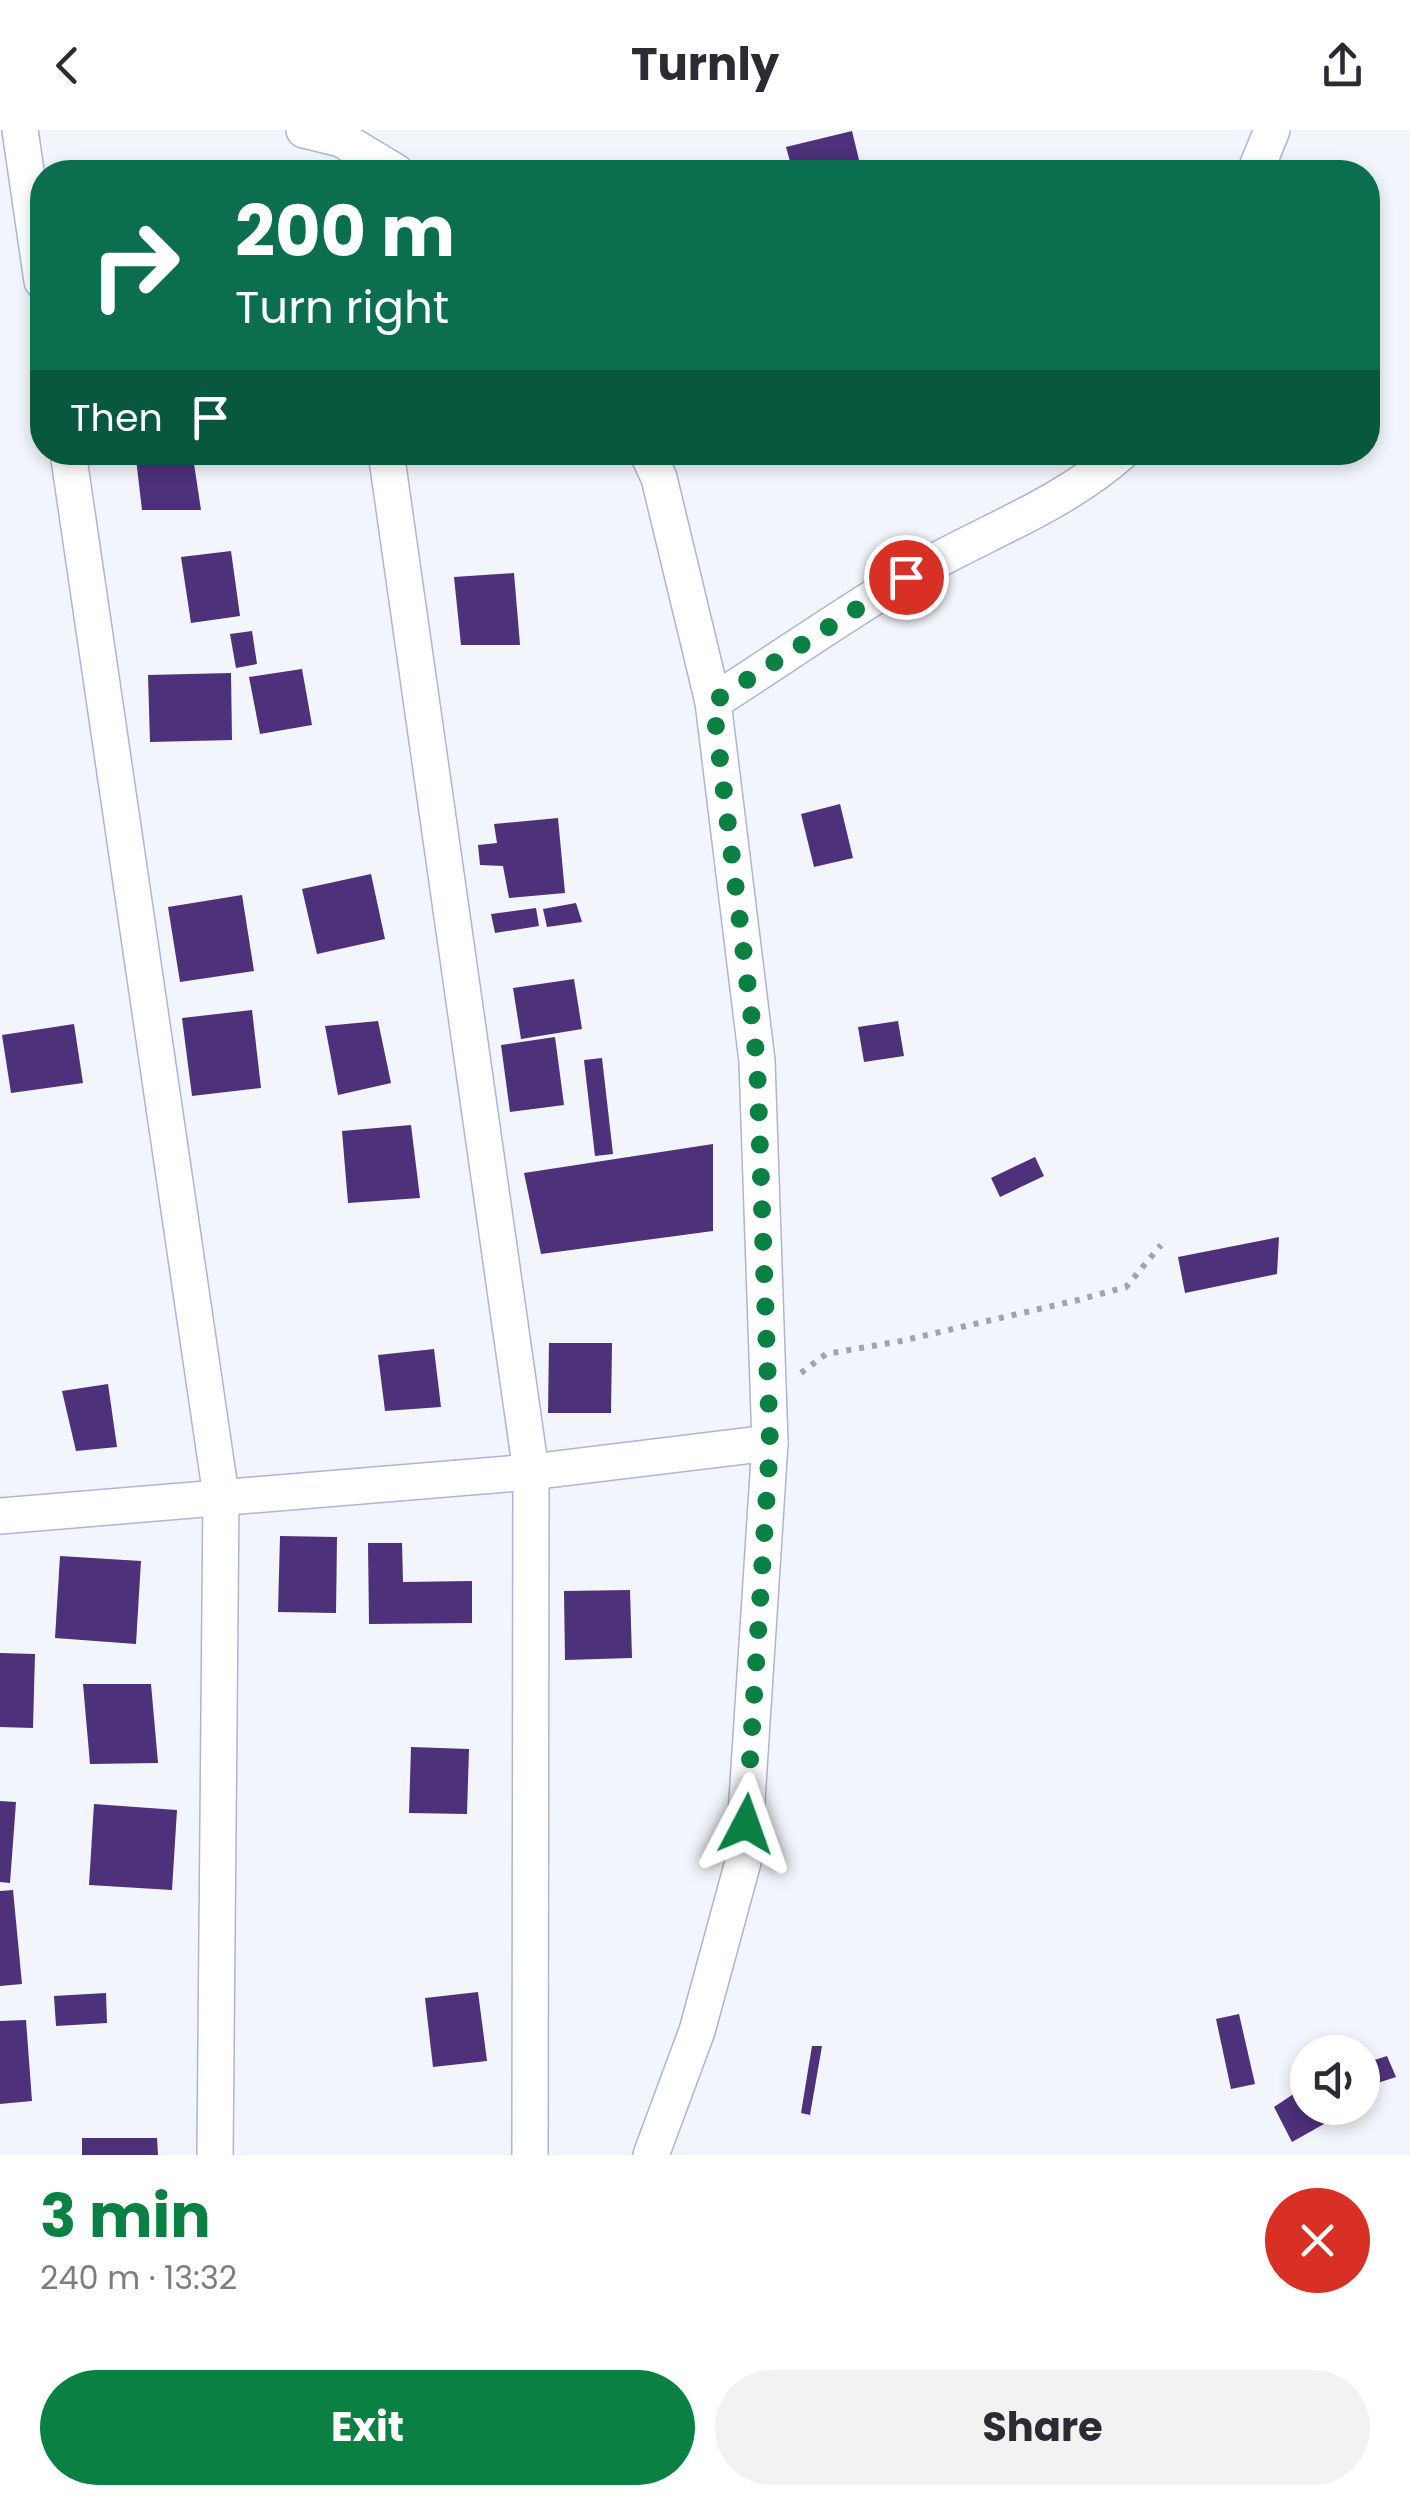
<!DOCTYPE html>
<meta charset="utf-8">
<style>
:root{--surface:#fff;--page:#f2f2f3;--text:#2b2b33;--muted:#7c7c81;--accent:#0b8043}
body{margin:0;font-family:Poppins,sans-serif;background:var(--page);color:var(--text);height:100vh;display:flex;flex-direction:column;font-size:38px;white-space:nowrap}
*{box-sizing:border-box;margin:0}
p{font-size:32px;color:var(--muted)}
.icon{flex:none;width:55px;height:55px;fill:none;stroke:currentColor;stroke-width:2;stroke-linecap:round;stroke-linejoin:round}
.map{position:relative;height:2025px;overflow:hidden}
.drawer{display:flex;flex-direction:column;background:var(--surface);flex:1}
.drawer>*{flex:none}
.banner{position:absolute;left:30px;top:30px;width:1350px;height:305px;border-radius:40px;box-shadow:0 5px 15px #0003;background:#0b6e4f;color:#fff;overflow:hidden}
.fabs{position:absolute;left:1290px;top:1905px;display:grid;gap:20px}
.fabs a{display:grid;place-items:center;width:90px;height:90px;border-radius:50%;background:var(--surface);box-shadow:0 5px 15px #0003;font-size:50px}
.pin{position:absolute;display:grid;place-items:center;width:85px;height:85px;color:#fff;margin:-42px;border:5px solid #fff;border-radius:50%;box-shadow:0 2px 10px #0007}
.me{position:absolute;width:110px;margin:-55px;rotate:4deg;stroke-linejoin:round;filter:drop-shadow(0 0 8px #0008)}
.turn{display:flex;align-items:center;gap:35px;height:210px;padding:0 40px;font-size:45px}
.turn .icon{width:130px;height:130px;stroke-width:2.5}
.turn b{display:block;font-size:70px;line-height:85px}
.then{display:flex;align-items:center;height:95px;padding:0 40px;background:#0003;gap:20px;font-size:38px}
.round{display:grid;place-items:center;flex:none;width:105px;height:105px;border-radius:52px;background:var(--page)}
.overview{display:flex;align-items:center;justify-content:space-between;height:170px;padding:0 40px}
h1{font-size:60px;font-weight:700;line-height:75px;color:var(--accent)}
.button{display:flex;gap:20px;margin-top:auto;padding:20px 40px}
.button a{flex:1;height:115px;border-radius:60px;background:var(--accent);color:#fff;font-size:40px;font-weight:700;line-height:115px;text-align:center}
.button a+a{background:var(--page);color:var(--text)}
header{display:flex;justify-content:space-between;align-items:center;height:130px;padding:0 40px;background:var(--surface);font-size:45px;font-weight:700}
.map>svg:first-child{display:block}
</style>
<header><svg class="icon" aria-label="back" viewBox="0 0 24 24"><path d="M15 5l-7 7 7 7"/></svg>Turnly<svg class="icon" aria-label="share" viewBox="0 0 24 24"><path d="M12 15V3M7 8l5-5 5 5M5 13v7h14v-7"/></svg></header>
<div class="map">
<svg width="1410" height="2025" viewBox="0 0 1410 2025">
<rect width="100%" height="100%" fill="#f2f5fb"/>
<g fill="#4d317a">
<path d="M852,1L861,38L841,42H793L786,17Z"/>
<path d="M193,327L201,380H142L136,329Z"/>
<path d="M231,421L240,486L191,493L181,427Z"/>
<path d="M514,443L520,515H461L454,447Z"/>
<path d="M252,501L257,534L236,538L230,504Z"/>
<path d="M302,539L312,595L260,604L249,547Z"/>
<path d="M231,543L232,610L150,612L148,545Z"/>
<path d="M840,674L853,728L814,737L801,684Z"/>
<path d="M558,688L565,763L509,768L503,736L480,735L478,715L497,713L494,694Z"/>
<path d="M371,744L385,809L317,824L302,759Z"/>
<path d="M242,765L254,841L180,852L168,777Z"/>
<path d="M576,773L582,792L547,797L543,779Z"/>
<path d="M536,778L539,796L495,803L491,784Z"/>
<path d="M574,849L582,899L521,909L513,858Z"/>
<path d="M252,880L261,958L192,966L182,888Z"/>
<path d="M378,891L391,953L338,965L325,896Z"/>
<path d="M898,891L904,926L864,932L858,897Z"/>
<path d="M74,894L83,953L11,963L2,905Z"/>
<path d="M555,907L564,975L510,982L501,915Z"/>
<path d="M602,928L613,1024L595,1026L584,930Z"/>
<path d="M411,995L420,1068L348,1073L342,1001Z"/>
<path d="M713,1014V1101L541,1124L524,1043Z"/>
<path d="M1035,1027L1044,1046L1000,1067L991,1048Z"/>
<path d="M1279,1107L1277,1144L1185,1163L1178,1127Z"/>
<path d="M549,1213H612L611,1283H548Z"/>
<path d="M434,1219L441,1277L385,1281L378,1225Z"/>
<path d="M108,1254L117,1317L76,1321L62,1261Z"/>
<path d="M280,1406L337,1407L336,1483L278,1482Z"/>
<path d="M368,1413H402L403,1452L472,1451V1493L369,1494Z"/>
<path d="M60,1426L141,1431L136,1514L55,1508Z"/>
<path d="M630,1460L632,1528L565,1530L564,1461Z"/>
<path d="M0,1523L35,1524L33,1598L0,1597Z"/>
<path d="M83,1554H151L158,1633L90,1634Z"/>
<path d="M411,1617L469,1619L467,1684L409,1683Z"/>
<path d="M0,1671L16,1672L10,1753L0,1752Z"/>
<path d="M94,1674L177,1680L172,1760L89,1755Z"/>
<path d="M13,1760L22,1854L0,1856V1761Z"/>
<path d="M478,1862L487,1931L433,1937L425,1868Z"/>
<path d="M106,1863L107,1893L56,1896L54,1866Z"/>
<path d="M1239,1884L1255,1954L1231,1959L1216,1889Z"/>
<path d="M26,1890L32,1971L0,1974V1891Z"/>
<path d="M812,1916H822L810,1985L801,1983Z"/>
<path d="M1387,1926L1396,1947L1362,1958V1934Z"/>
<path d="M1304,1957L1308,1963V1978H1315L1324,1994L1292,2012L1274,1977Z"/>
<path d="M82,2008H157L158,2025H82Z"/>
</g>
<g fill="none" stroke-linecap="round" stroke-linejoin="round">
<defs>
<g id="minor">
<path d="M20,0L42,151"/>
<path d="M304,0L341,9L396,42"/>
<path d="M1255,42L1272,0"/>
<path d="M68,322L221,1366L215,2025"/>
<path d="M386,322L531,1342L530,2025"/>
<path d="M647,322L659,348L713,572L757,931L770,1313L743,1732L697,1901L651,2025"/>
<path d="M713,572C777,531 840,487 905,448C977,405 1059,378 1122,322"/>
<path d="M0,1386L531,1342L770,1313"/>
</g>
</defs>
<use href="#minor" stroke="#acb6d4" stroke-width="38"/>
<path stroke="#a0a4ad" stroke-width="6" stroke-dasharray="5 8" stroke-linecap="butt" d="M801,1243L826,1224L901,1211L1078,1170L1126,1157L1161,1115"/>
<use href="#minor" stroke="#fff" stroke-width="35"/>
</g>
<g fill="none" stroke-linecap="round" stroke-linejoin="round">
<path stroke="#0b8043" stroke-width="18" stroke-dasharray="0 32.4" d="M746,1694L770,1314L757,931L713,572L906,447"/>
</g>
</svg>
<div class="fabs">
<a><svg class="icon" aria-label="sound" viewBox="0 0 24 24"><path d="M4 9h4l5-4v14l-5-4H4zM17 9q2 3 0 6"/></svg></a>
</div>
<div class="pin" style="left:906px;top:447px;background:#d93025"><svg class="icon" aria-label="arrive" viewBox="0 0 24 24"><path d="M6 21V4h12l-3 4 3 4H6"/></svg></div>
<svg class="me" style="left:746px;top:1694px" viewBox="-20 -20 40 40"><path d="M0-17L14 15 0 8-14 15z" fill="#0b8043" stroke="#fff" stroke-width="4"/></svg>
<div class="banner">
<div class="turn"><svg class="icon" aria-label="right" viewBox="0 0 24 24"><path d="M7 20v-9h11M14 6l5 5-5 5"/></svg><div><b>200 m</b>Turn right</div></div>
<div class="then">Then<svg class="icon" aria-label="arrive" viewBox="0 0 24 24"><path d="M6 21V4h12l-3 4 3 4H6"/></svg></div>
</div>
</div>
<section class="drawer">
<div class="overview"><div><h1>3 min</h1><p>240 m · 13:32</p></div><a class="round" style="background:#d93025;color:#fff"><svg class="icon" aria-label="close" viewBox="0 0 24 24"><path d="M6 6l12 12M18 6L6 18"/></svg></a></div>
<div class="button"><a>Exit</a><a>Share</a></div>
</section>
